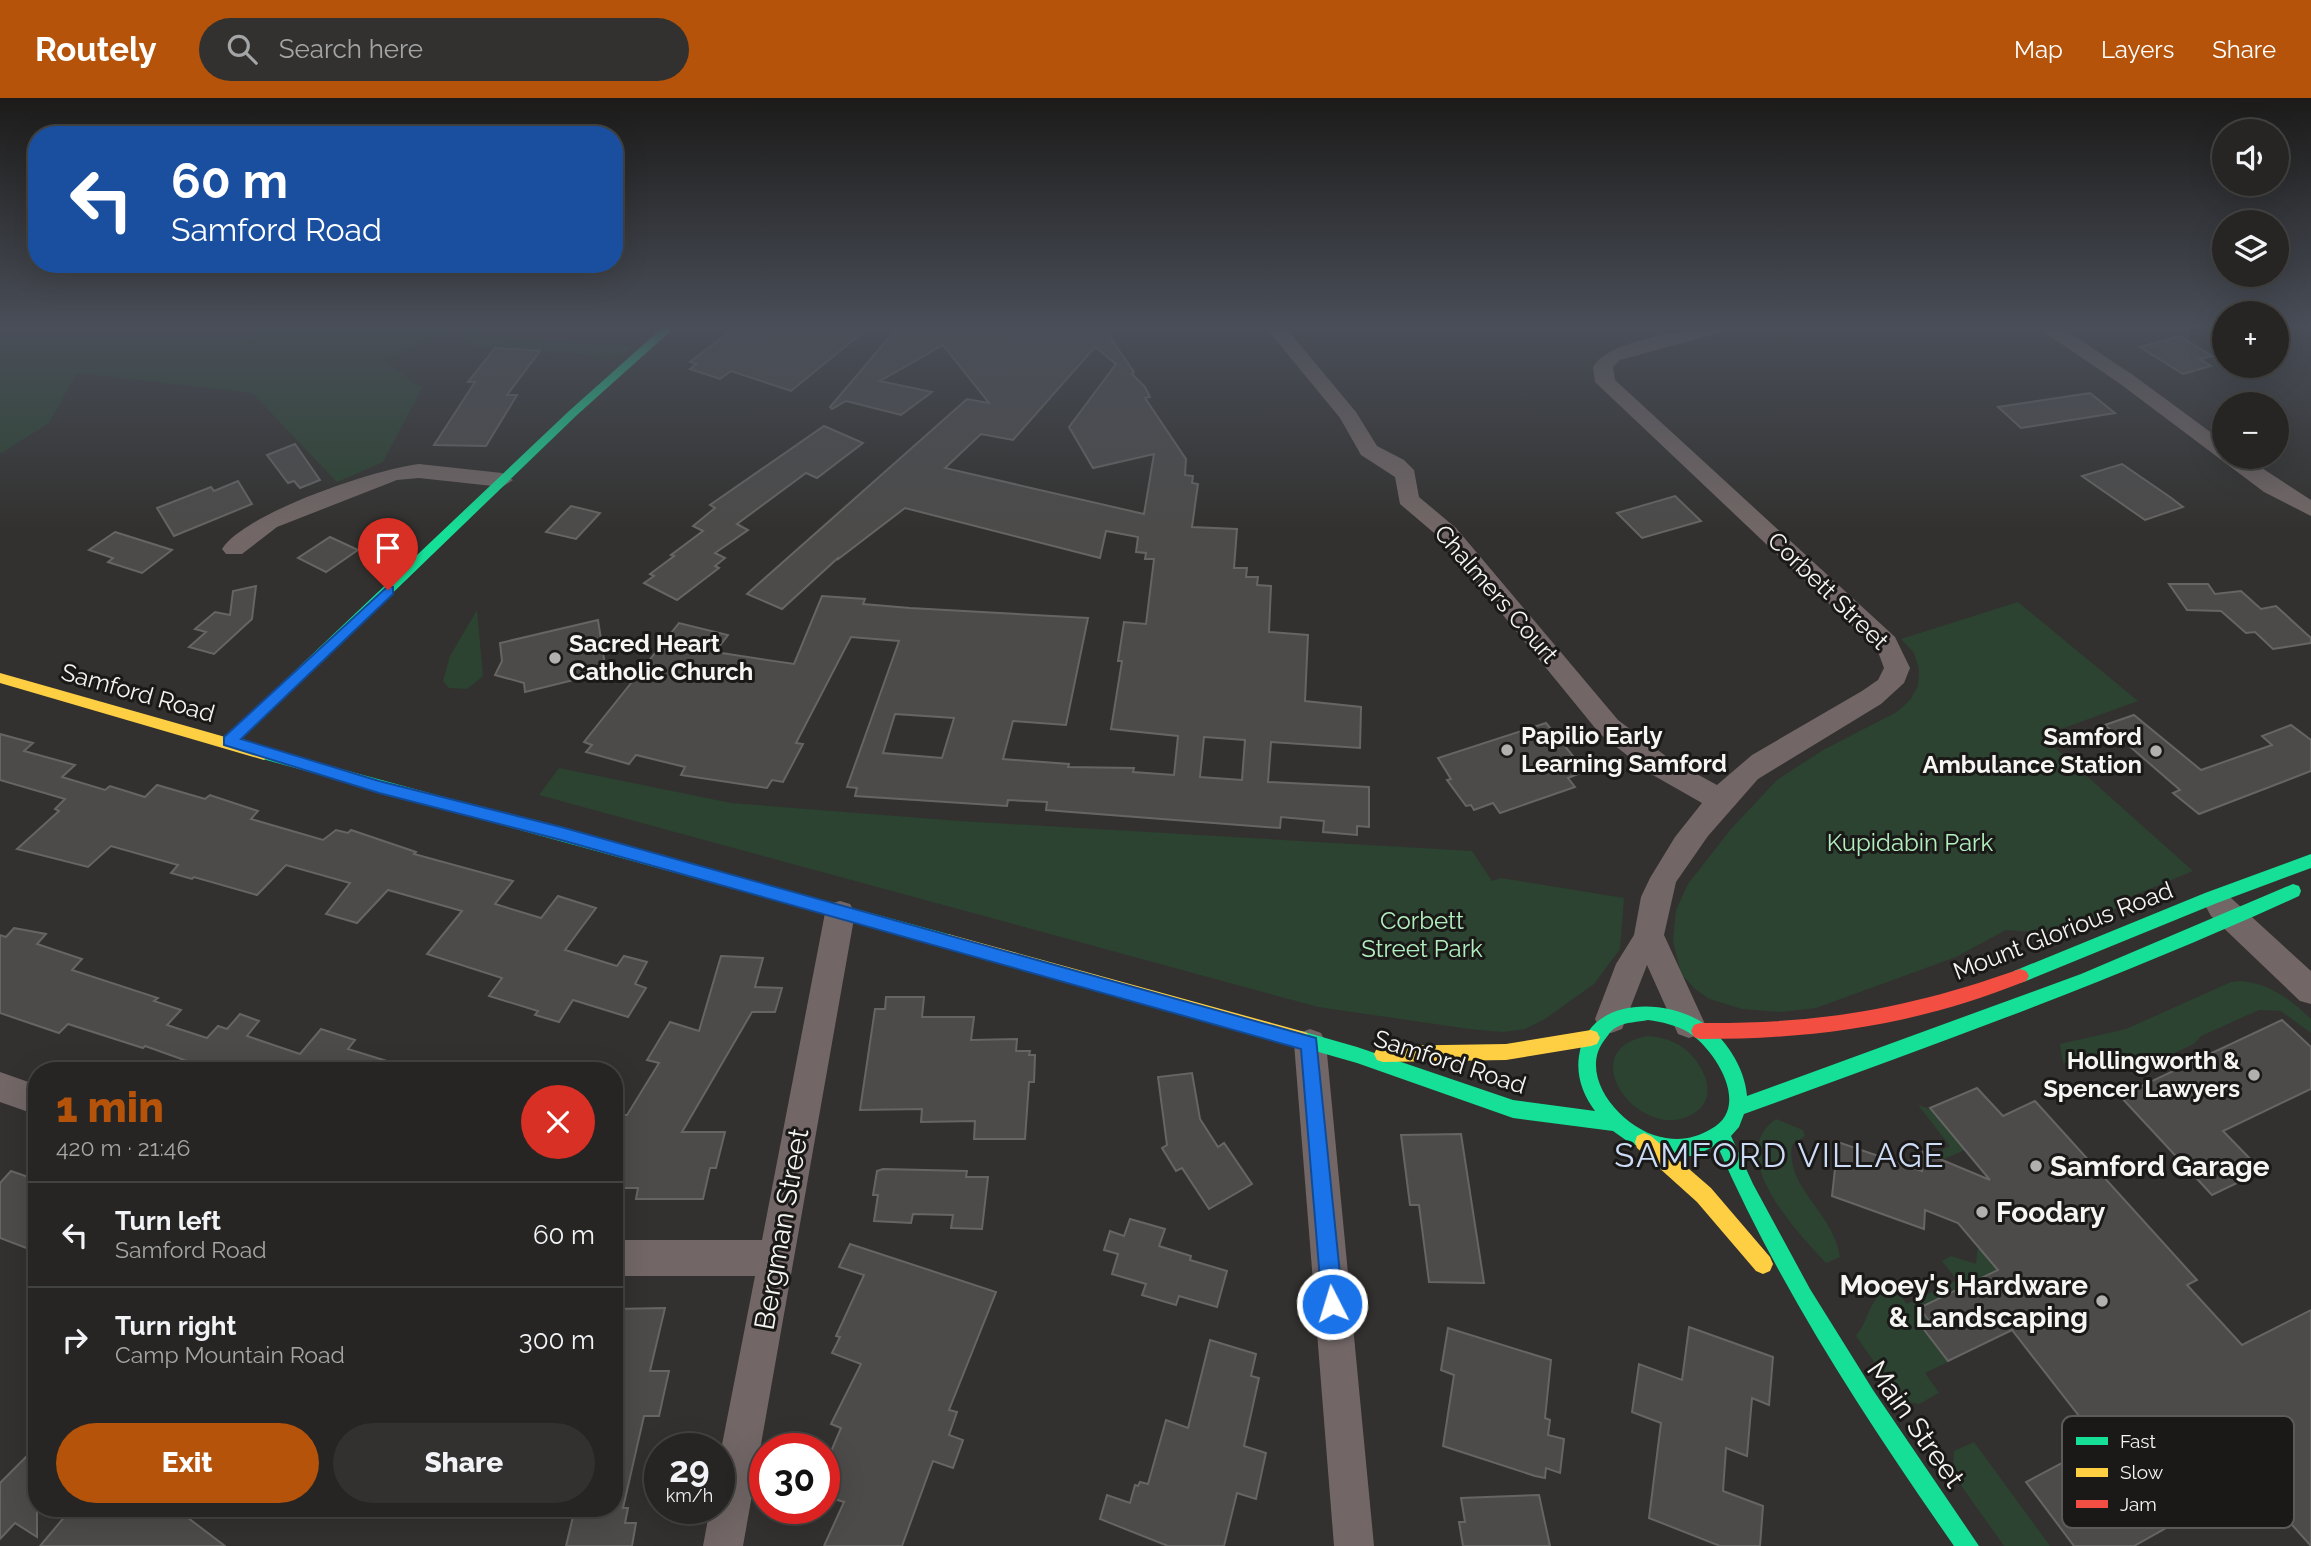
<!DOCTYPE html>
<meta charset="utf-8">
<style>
:root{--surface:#262523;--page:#323130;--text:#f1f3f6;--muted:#a4a5a6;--line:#424241;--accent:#b45309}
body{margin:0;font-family:Raleway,sans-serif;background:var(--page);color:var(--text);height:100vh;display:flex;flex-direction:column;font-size:26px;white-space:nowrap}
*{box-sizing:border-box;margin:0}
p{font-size:23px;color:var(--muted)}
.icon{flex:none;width:38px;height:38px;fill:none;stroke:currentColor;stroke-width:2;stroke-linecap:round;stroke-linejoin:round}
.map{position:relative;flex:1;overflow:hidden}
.details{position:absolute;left:28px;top:964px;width:595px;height:455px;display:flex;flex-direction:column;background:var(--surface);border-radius:28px;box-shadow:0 7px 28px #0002,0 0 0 2px var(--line)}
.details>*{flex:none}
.banner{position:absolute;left:28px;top:28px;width:595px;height:147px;border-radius:28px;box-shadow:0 7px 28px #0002,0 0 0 2px var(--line);background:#1a4fa0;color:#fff;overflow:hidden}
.fabs{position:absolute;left:2212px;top:21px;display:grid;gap:14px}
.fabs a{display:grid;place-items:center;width:77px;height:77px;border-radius:50%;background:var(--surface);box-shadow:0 7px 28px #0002,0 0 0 2px var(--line);font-size:35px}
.speed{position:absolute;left:644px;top:1335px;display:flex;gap:14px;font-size:35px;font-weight:700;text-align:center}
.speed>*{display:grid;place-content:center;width:91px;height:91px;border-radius:50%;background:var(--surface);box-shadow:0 7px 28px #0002,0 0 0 2px var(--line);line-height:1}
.speed small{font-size:18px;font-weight:400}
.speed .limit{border:10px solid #d22;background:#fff;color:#111}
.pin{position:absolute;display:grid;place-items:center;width:60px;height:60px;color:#fff;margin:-72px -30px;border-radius:50% 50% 50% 0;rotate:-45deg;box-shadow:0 0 7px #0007}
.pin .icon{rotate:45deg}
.me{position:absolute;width:77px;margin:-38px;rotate:355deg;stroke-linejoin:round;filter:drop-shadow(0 0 5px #0008)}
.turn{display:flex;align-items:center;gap:24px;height:147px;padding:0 28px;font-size:32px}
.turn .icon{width:91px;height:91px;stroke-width:2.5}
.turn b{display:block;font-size:49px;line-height:60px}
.round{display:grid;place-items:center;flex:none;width:74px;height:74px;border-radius:37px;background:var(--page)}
.headline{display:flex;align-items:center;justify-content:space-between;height:119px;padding:0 28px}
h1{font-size:42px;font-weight:800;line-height:52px;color:var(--accent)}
.cta{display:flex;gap:14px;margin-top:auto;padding:14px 28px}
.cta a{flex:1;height:80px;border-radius:42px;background:var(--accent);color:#fff;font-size:28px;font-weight:800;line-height:80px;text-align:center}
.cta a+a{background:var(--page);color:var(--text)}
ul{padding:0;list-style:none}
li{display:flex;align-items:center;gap:21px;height:105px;padding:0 28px;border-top:2px solid var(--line)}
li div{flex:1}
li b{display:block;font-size:26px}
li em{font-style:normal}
header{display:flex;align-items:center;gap:42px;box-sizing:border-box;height:98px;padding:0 35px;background:var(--accent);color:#fff}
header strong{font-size:33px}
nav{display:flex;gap:38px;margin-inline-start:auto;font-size:24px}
.search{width:490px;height:63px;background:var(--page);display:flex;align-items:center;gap:18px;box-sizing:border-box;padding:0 24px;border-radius:38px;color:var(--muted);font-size:26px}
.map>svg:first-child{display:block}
</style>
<header>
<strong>Routely</strong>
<div class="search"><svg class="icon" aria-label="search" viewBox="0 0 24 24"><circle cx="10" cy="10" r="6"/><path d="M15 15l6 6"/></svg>Search here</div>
<nav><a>Map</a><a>Layers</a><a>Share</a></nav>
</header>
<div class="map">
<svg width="2311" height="1448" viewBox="0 0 2311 1448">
<rect width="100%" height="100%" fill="#32312f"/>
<g fill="#2b4330">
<path d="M0,230H477L492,238L634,249C621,259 608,263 592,260L593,257L476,249L450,233L384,263L422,290L383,364L337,384L252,295L77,275L49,325L0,356Z"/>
<path d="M2018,504L2138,603L2042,638L2193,773L2130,799L2121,809L2049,835L2006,832L1956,859L1816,910L1780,914L1742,911L1709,901L1694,890L1681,876L1673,843L1676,812L1688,786L1731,731L1777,682L1823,652L1897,614L1910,602L1918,588L1919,571L1914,555L1901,541Z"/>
<path d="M477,512L483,578L467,591L449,590L443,583L450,558Z"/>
<path d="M559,670L731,705L959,723L1472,753L1492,783L1501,780L1624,800L1620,851L1594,886L1545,921L1525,931L1503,934L1469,931L1318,909L539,697Z"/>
<path d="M2241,883C2270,886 2290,901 2311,921V935L2281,913L2259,912L2201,938L2194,946L2155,964L2147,956L2063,965L2060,946L2126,931L2231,884Z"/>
<path d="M1648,938C1659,939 1669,941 1679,947C1701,960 1723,999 1693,1016C1640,1047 1570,951 1648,938Z"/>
<path d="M1918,1007L1930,1011L1965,1052L1944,1061L1938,1054L1950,1048Z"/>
<path d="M1776,1021L1803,1032L1805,1038L1792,1047C1785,1090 1834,1115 1840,1159L1826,1165C1799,1136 1723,1058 1776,1021Z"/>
<path d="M1978,1147L1998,1172L1920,1210L1931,1225L1922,1230L1948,1264L1925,1275L1939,1295L1919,1306L1902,1303L1856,1238C1870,1221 1869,1197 1893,1188L1907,1206L1957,1182L1942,1163L1951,1158L1976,1166Z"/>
<path d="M1974,1344L2050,1448H2004L1953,1376L1954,1353Z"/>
</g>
<g fill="#4c4b4a" stroke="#666563" stroke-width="2" fill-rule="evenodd">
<path d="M735,230H868L791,293L731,273L720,281L690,271L696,266L690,264Z"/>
<path d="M897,230H1111L1107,235L1134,274L1132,276L1145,289L1150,299L1145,300L1186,361L1185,377L1193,378L1192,385L1198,386L1192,429L1237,431L1234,470H1247L1246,479H1258L1257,487L1271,488L1269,534L1308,537L1305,603L1361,609L1360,650L1271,644L1268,684L1369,689V729L1357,728V737L1323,734L1324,723L1281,719L1280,730L1046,712L1047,704L1008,702L1007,708L855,698L857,690L847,689L899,543L851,539L796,645L803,646L783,684L772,682L767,690L681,677L685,669L636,657L629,666L586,654L592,647L584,644L679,525L728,537L715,554L794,566L822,498L865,501L863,506L910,510L1088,520L1066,627L1013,623L1003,661L1069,666L1068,669L1134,670L1133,674L1174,677L1178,638L1111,631L1122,563H1118L1124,524L1146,526L1154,461H1145L1146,455L1136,454L1138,439L1106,433L1100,460L905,410L837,462L839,459L782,511L747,496L967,301L989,305L943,247L880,283L932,294L901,317L846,303L832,311L830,309ZM1095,249L1116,266L1069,329L1093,370L1154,356L1144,416L945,370L981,336L1013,342ZM895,616L954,620L942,660L883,655ZM1204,639L1245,642L1242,682L1200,679Z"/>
<path d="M2180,238L2212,258L2200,261L2211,268L2183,276L2140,249Z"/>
<path d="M495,250L540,253L507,297H517L486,348L434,347L475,284H468Z"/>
<path d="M2090,295L2115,315L2021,330L1998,309Z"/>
<path d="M824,328L863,345L817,380L806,375L737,426L748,432L715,455L725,460L715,468L719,470L677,502L644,485L654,478L650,476L674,458L671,457L703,433L693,428L715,410L710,407Z"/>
<path d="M295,346L320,382L300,390L294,383L288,385L267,357Z"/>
<path d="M2122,366L2170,399L2183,409L2145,422L2082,378Z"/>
<path d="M238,383L252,406L174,438L157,410L211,389L214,393Z"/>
<path d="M1675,398L1701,423L1642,440L1617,415Z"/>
<path d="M571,408L600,415L576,441L546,434Z"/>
<path d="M115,434L172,452L142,475L108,464L113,460L89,452Z"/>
<path d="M330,439L358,452L326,474L298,460Z"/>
<path d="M2169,486H2208L2215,496L2241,493L2261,511L2276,508L2311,540V545L2273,551L2255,534L2246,535L2221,513L2187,512Z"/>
<path d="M256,488L252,521L214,556L189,549L206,534L195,531L215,514L230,517L233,493Z"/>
<path d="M598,522L606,574L525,594L524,585L495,577L502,563L500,545Z"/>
<path d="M2134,617L2201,672L2272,647L2262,638L2291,627L2311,642V673L2199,716L2173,695L2180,692L2105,627Z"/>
<path d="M1546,625L1577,663L1569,665L1578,676L1568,680L1575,689L1500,715L1493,705L1474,712L1471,707L1466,708L1447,682L1451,681L1438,660Z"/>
<path d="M0,636L33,645L24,653L75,667L62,679L105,692L110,688L145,699L157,687L205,701L210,697L258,713L251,721L323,742L336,732L348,735L351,732L416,754L414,756L513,783L495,806L541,820L558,798L596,810L565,852L617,868L624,858L647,864L635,886L646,890L628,919L573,902L559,924L535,917L538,913L489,898L502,880L427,856L462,813L388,792L357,825L326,816L350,785L286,767L257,797L194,779L192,781L171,775L178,767L111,748L88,769L17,751L59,713L55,711L65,701L0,682Z"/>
<path d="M14,830L46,836L37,846L82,861L72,872L158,900L154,903L181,912L167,927L207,940L218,928L227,931L240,916L259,923L247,938L300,956L321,931L355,942L348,951L403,968L402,973H179L187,963L145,948L143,950L68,926L59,935L0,915V837L6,839Z"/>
<path d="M721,858L763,860L755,889L782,890L775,914H752L682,1034H725L716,1070H710L703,1101H636L638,1090H614V1017H627L659,965L647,962L670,924L699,933Z"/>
<path d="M886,899H924L922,919H974L971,942L1017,941L1016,953H1030L1029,957H1035L1034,984H1029L1025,1041H974L975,1023L921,1024L922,1011L860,1012L875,911H885Z"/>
<path d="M2282,922L2311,949V991L2223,1033L2262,1073L2212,1097L2120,998Z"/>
<path d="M1192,975L1200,1021L1218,1049L1224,1045L1252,1086L1209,1111L1182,1070L1176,1073L1162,1050L1167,1047L1158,979Z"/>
<path d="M1977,990L2003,1018L2035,1003L2197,1182L2187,1187L2242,1247L2311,1212V1448L2267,1399L2241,1388L2134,1448H2074L2026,1384L2100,1345L2012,1232L1948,1263L1922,1229L1931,1225L1919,1210L1998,1172L1958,1125L1925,1112L1924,1131L1832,1098L1838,1044L1922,1073L1923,1054L1990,1082L1930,1010Z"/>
<path d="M1461,1036L1484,1185L1429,1184L1419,1107H1410L1401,1037Z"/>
<path d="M883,1071L967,1073L966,1079H988L982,1131L951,1130L953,1117L913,1116L911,1125L874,1123L878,1097H873L877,1073Z"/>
<path d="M11,1073L37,1082V1154L0,1140V1085Z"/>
<path d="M1130,1121L1165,1131L1159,1148L1191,1158L1190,1162L1227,1173L1217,1209L1179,1198L1176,1207L1142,1197L1146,1186L1112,1176L1118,1156L1104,1152L1110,1133L1124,1138Z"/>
<path d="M850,1146L996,1194L949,1312L957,1314L949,1337L963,1342L953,1370L933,1363L902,1448H824L844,1404L824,1398V1370L841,1330L831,1326L861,1266L832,1255L840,1239L836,1238L864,1177L839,1169Z"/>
<path d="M665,1210L650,1273H669L659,1318H644L623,1410H628L625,1425H636L632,1448H566L575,1410H615L614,1211Z"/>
<path d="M1689,1229L1773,1259L1769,1307L1752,1300L1747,1358L1726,1350L1723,1393L1763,1408L1760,1448H1720L1649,1420L1661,1325L1632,1314L1639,1266L1682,1282Z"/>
<path d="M1448,1230L1551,1262L1545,1320L1550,1322L1548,1337L1564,1341L1560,1375L1546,1370L1545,1380L1535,1378L1443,1348L1454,1277L1441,1272Z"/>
<path d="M1210,1242L1256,1256L1251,1278L1259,1280L1244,1348L1266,1355L1256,1401L1237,1395L1224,1448H1168L1100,1421L1107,1397L1130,1405L1135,1387L1138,1388L1140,1384L1148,1386L1166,1322L1188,1330Z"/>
<path d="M37,1348V1439L15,1425L0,1441V1385Z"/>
<path d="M1539,1397L1550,1448H1463L1459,1424H1465L1461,1400Z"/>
<path d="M72,1410H175L225,1448H40Z"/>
</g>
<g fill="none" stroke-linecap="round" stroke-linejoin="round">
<g fill="#726766" fill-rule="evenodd">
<path d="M1266,230H1286L1356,314L1377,348L1404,362L1414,372L1419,399L1456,430L1618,622L1671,662L1717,687L1752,657L1862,593L1878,582L1884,570L1877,551L1595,284L1593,269C1609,241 1694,230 1726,230L1723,234L1620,262L1613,269L1615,282L1895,539L1910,570L1904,585L1881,606L1758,681L1708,738L1676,784L1664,837L1705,926L1700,936L1689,940L1678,936L1647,867L1622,931L1611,935L1600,931L1595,921L1616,866L1634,837L1641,799L1650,780L1675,739L1702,705L1651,676L1600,636L1440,440L1400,406L1395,379L1361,357L1340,320Z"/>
<path d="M2038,230H2062L2133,277L2224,344V359H2245L2311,402V418L2264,394L2119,285Z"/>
<path d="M419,366L502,375L513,382L502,389L419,380L397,382L277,429L242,456H226L222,451C246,414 376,371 419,366Z"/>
<path d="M2221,797L2231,800L2311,873V906L2300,903L2211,818L2206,809L2211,800Z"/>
<path d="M840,803L850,806L855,815L743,1448H703L710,1410H719V1362L755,1178H614V1142H762L825,815L830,806Z"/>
<path d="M1310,931L1321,935L1326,945L1374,1448H1334L1294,945L1299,935Z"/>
<path d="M0,974L37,987V1017L0,1004Z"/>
</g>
<g fill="#16e098" fill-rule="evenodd">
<path d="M662,230H674L577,317L234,648H224L222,644L224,640L569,313Z"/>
<path d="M264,650L948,836L954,838L956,843L954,848L948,850L259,660L256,656Z"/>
<path d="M2311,756V770L2217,805L2026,883L2020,885L2014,883L2011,878L2014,873L2205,795Z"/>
<path d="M2293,786L2299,788L2301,793L2299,798C2118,881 1931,948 1744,1016L1739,1029L1731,1038L1753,1086L1810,1191L1873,1292L1979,1448H1954C1865,1320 1780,1191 1717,1047L1694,1058H1664L1630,1045L1613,1033L1513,1020L1357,965L1301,949L1295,947L1292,941L1295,935L1301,933L1357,949L1513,1002L1595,1013C1583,997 1576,978 1579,958C1587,901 1660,899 1700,923C1725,938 1745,970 1747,998L2081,876ZM1648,922C1662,924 1676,927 1688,934C1715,951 1752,1009 1711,1031C1697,1039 1683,1043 1666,1040C1625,1035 1574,978 1606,940C1609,936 1612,931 1617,929C1626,924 1638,924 1648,922Z"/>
</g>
<g fill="#ffcf43" fill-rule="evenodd">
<path d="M0,575L264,650L272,656L264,662L0,585Z"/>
<path d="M948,836L1301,933L1307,935L1310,941L1307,947L1301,949L948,850L942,848L940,843L942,838Z"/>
<path d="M1591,932L1597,934L1600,940L1597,946L1591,948L1506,962L1383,964L1377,962L1374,956L1377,950L1383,948L1506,946Z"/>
<path d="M1644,1035L1651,1038L1711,1090L1770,1159L1773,1166L1770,1173L1763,1176L1756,1173L1697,1104L1637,1050L1635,1044L1637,1038Z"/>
</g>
<path fill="#f24e42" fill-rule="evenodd" d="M2020,871L2026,873L2029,878L2026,883C1916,927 1818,941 1700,941L1694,939L1691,933L1694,927L1700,925C1820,926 1907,911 2020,871Z"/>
</g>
<linearGradient id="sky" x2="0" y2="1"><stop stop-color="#1c1b1a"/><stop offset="0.53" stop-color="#494e58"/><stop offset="1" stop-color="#494e58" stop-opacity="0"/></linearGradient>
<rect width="2311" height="433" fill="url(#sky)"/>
<path fill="#1a73e8" stroke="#114b97" stroke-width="2" d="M388,488L393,489V496L241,641L379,683L561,729L1316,940L1343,1206L1340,1213L1332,1216L1325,1213L1322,1206L1301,951L561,742L379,695L224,647V639Z"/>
<g fill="#b1b0ae" stroke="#1a1918" stroke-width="2.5">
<circle cx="555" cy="560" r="7"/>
<circle cx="1507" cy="652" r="7"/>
<circle cx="2156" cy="653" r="7"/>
<circle cx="2254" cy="977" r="7"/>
<circle cx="2036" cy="1068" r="7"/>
<circle cx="1982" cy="1114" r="7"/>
<circle cx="2102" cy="1203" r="7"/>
</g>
<g text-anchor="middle" stroke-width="6" stroke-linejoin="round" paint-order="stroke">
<g font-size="24" fill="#f5f5f2" stroke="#1a1918">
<text transform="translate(1828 493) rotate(44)" y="8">Corbett Street</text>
<text transform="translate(1496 496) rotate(49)" y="8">Chalmers Court</text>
<text transform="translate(138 595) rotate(16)" y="8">Samford Road</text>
<text transform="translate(2063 833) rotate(-21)" y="8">Mount Glorious Road</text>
<text transform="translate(1450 964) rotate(18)" y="8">Samford Road</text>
</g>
<g font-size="24" font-weight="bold" fill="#f5f5f2" stroke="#1a1918" text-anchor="start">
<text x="569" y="554">Sacred Heart<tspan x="569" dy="28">Catholic Church</tspan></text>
<text x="1521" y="646">Papilio Early<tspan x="1521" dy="28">Learning Samford</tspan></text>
<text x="2142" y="647" text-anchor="end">Samford<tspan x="2142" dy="28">Ambulance Station</tspan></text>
<text x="2240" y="971" text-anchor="end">Hollingworth &amp;<tspan x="2240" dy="28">Spencer Lawyers</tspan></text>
</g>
<g font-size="24" fill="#b2efbe" stroke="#1a1918">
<text x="1910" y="753">Kupidabin Park</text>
<text x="1422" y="831">Corbett<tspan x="1422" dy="28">Street Park</tspan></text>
</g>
<g font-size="28" font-weight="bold" fill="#f5f5f2" stroke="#1a1918" text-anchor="start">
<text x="2050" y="1078">Samford Garage</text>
<text x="1996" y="1124">Foodary</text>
<text x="2088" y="1197" text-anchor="end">Mooey's Hardware<tspan x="2088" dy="32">&amp; Landscaping</tspan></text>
</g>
<g font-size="28" fill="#f5f5f2" stroke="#1a1918">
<text transform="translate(781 1131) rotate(-80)" y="10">Bergman Street</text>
<text transform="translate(1916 1326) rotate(55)" y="10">Main Street</text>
</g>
<g font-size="33" letter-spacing="2" fill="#ccdcf6" stroke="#1a1918">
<text x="1780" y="1069">SAMFORD VILLAGE</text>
</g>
</g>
<rect x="2062" y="1318" width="232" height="112" rx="10" fill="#1a1918" stroke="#5c5b59" stroke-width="2"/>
<rect x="2076" y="1339" width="32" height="8" fill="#16e098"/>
<rect x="2076" y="1370" width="32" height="9" fill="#ffcf43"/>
<rect x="2076" y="1402" width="32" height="8" fill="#f24e42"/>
<g font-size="19" fill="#f5f5f2">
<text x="2120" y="1350">Fast</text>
<text x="2120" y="1381">Slow</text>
<text x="2120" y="1413">Jam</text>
</g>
</svg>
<div class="fabs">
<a><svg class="icon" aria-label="sound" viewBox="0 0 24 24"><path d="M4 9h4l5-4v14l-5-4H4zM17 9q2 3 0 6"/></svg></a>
<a><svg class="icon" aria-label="layers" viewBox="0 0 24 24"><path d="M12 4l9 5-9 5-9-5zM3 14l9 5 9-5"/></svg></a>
<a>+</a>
<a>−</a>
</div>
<div class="speed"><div>29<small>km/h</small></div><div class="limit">30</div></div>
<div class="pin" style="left:388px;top:492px;background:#d93025"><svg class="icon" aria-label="arrive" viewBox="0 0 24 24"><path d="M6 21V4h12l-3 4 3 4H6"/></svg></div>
<svg class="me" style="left:1332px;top:1206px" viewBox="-20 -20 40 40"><circle r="17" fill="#1a73e8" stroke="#fff" stroke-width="3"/><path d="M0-11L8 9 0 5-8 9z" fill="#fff"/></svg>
<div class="banner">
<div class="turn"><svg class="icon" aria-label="left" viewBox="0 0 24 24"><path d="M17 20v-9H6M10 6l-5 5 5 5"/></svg><div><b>60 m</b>Samford Road</div></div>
</div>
<section class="details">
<div class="headline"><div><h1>1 min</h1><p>420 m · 21:46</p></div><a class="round" style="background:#d93025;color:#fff"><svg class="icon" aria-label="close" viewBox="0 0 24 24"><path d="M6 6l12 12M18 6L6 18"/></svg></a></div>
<ul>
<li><svg class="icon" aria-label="left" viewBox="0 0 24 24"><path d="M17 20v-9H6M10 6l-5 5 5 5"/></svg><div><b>Turn left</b><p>Samford Road</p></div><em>60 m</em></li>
<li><svg class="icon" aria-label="right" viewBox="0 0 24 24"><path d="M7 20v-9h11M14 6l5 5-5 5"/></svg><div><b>Turn right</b><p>Camp Mountain Road</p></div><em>300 m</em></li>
</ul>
<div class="cta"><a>Exit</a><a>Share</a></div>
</section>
</div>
